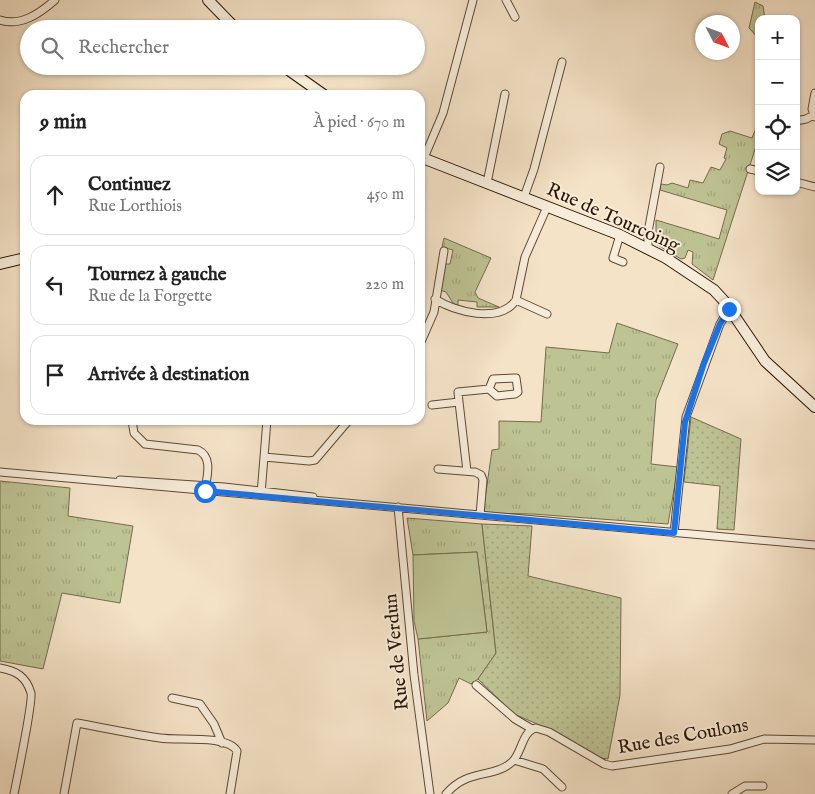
<!DOCTYPE html>
<html lang="fr">
<meta charset="utf-8">
<style>
:root{--surface:#fff;--page:#f6f6f6;--text:#222;--muted:#767676;--line:#e0e0e0}
body{margin:0;font-family:"IM FELL English",serif;background:var(--page);color:var(--text)}
.controls{position:absolute;right:15px;top:15px;display:grid;overflow:hidden;border-radius:10px;box-shadow:0 1px 4px #0004}
.controls button{width:45px;height:45px;display:grid;place-items:center;padding:0;border:0;border-bottom:1px solid var(--line);background:var(--surface);color:var(--text);font:25px sans-serif}
.compass{position:absolute;left:695px;top:15px;width:45px;height:45px;border-radius:50%;background:var(--surface);box-shadow:0 1px 4px #0004;rotate:132deg}
.stop{position:absolute;width:15px;height:15px;margin:-11px;border:4px solid #1a73e8;border-radius:50%;background:#fff}
.stop.end{background:#1a73e8;border-color:#fff;box-shadow:0 1px 5px #0008}
.list{margin:0;padding:0;list-style:none}
h2{display:flex;justify-content:space-between;align-items:center;height:65px;margin:0;padding:0 20px;font-size:21px}
h2 small{font-size:16px;font-weight:400;color:var(--muted)}
.list li{display:grid;grid-template-columns:32px 1fr auto;gap:15px;align-items:center;box-sizing:border-box;height:80px;margin:0 10px 10px;padding:0 10px;border:1px solid var(--line);border-radius:15px}
.list b{display:block;font-size:19px;white-space:nowrap}
.list p{margin:0;font-size:16px;white-space:nowrap;color:var(--muted)}
.list em{font-size:16px;font-style:normal;color:var(--muted)}
.icon{flex:none;width:28px;height:28px;fill:none;stroke:currentColor;stroke-width:2;stroke-linecap:round;stroke-linejoin:round}
.map{position:relative;flex:none;width:815px;height:794px;overflow:hidden}
.search{position:absolute;background:var(--surface);box-shadow:0 1px 4px #0004;left:20px;top:20px;width:405px;height:55px;display:flex;align-items:center;gap:12px;box-sizing:border-box;padding:0 18px;border-radius:28px;color:var(--muted);font-size:19px}
.panel{position:absolute;background:var(--surface);box-shadow:0 1px 4px #0004;left:20px;top:90px;width:405px;height:335px;border-radius:15px}
.map>svg:first-child{display:block}
</style>
<div class="map">
<svg width="815" height="794" viewBox="0 0 815 794">
<defs>
<pattern id="grass-tufts" width="24" height="20" patternUnits="userSpaceOnUse" patternTransform="scale(1.25)"><rect width="24" height="20" fill="#bec394"/><path d="M3 7l-1-3M5 7V3M7 7l1-3M15 17l-1-3M17 17v-4M19 17l1-3" fill="none" stroke="#a3a77e"/></pattern>
<pattern id="garden-dots" width="8" height="8" patternUnits="userSpaceOnUse" patternTransform="scale(1.25)"><rect width="8" height="8" fill="#bec394"/><path d="M2 2h.1M6 6h.1" fill="none" stroke="#a3a77e" stroke-width="1.8" stroke-linecap="round"/></pattern>
</defs>
<rect width="100%" height="100%" fill="#f5e3c8"/>
<filter id="stains"><feTurbulence type="fractalNoise" baseFrequency=".004" numOctaves="4"/><feColorMatrix values="0 0 0 0 .2 0 0 0 0 .09 0 0 0 0 .02 0 0 0 .5 -.17"/></filter>
<radialGradient id="worn" r=".72"><stop offset=".6" stop-color="#630" stop-opacity="0"/><stop offset="1" stop-color="#630" stop-opacity=".3"/></radialGradient>
<path fill="url(#grass-tufts)" stroke="#746c4b" d="M755,2L763,6L765,19H759V39L749,28Z
M759,121V137L713,280L692,264L693,252L688,250L685,258L681,259L656,244V220L719,239L727,210L660,190L661,184L667,185L672,183L688,188L690,180L703,183L711,167L720,170L726,159L724,158L727,148L719,144L722,134L730,131L752,138Z
M444,238L491,258L475,292L478,298L499,307H477V302L458,300V306L453,303L446,292L440,290L444,264H450L453,250L442,247Z
M617,323L678,344L656,400L651,464L678,467L668,524L533,514L483,513L492,450L499,449V421L541,422L546,347L609,353Z
M0,481L70,488L68,516L133,526L120,603L62,593L43,669L0,661Z
M407,518L482,524L496,653L478,679L471,684L459,678L448,703L427,721L418,639L487,632L477,552L413,555Z"/>
<path fill="#bec394" stroke="#746c4b" d="M477,552L487,632L418,639L414,621L413,555Z"/>
<path fill="url(#garden-dots)" stroke="#746c4b" d="M691,417L741,439L734,530L717,529L720,486L684,482Z
M482,524L532,526L528,576L621,598L620,695L608,759L601,758L535,723L514,714L478,679L496,653Z"/>
<g fill="none" stroke-linecap="round" stroke-linejoin="round">
<g stroke="#5c4934" stroke-width="9">
<path id="street" d="M506,0L515,17
M0,20C21,27 40,13 55,0
M815,93L812,109L815,117
M796,121L806,119L814,115
M424,158L443,113L473,0
M750,169L759,171
M796,182L815,187
M487,183L505,94
M524,197L534,169L562,62
M620,235L613,258L623,262
M648,248V232L660,167
M435,299C455,312 500,324 516,300L547,314
M516,300L525,257L547,207
M420,344L434,312L444,251
M459,402L458,392L489,389L497,396L515,394L518,392L516,378L493,379L489,389
M432,405L459,402L467,471
M132,420L134,433L145,444L198,450C213,457 207,476 205,490
M264,457L309,461L315,460L349,420
M438,469L475,472L481,475L483,480L480,515
M0,472L815,545
M120,480L224,487L313,497
M261,494L267,420
M398,507L414,675L430,794
M674,533L686,417L720,324L729,309
M0,668C16,671 26,676 31,693C33,701 17,779 14,794
M476,685L515,719L532,729
M172,698L200,704L214,724L222,743
M514,760L543,769L562,787
M64,794L77,723C104,728 132,734 160,738C177,741 227,734 237,751L230,794
M446,794C468,768 493,779 512,762C522,753 522,731 536,728L549,732L604,764L612,766L730,749L764,739L815,740
M732,794L745,786H763"/>
</g>
<g stroke="#291602" stroke-width="12">
<path id="secondary" d="M208,0L236,29
M283,66L324,95
M420,157L620,235L666,258L714,290L725,302L765,361L815,407
M0,264L25,258"/>
</g>
<use href="#street" stroke="#f8eddb" stroke-width="7"/>
<use href="#secondary" stroke="#f8eddb" stroke-width="10"/>
</g>
<g fill="none" stroke-linecap="round" stroke-linejoin="round">
<path stroke="#1a73e8" stroke-width="6" d="M205,491L674,533L685,422L704,363L720,324L729,309"/>
</g>
<g text-anchor="middle" dominant-baseline="central" stroke-width="4" stroke-linejoin="round" paint-order="stroke">
<g font-size="19" fill="#291602" stroke="#f8eddb">
<text transform="translate(613 218) rotate(24)">Rue de Tourcoing</text>
<text transform="translate(397 652) rotate(-96)">Rue de Verdun</text>
<text transform="translate(683 737) rotate(-10)">Rue des Coulons</text>
</g>
</g>
<rect width="100%" height="100%" filter="url(#stains)"/>
<rect width="100%" height="100%" fill="url(#worn)"/>
</svg>
<div class="controls">
<button>+</button>
<button>−</button>
<button><svg class="icon" aria-label="locate" viewBox="0 0 24 24"><circle cx="12" cy="12" r="6"/><path d="M12 2v4M12 18v4M2 12h4M18 12h4"/></svg></button>
<button><svg class="icon" aria-label="layers" viewBox="0 0 24 24"><path d="M12 4l9 5-9 5-9-5zM3 14l9 5 9-5"/></svg></button>
</div>
<svg class="compass" viewBox="-18 -18 36 36"><path d="M0-13l5 13h-10z" fill="#e53935"/><path d="M0 13l5-13h-10z" fill="#767676"/></svg>
<div class="stop" style="left:205px;top:491px"></div>
<div class="stop end" style="left:729px;top:309px"></div>
<div class="search"><svg class="icon" aria-label="search" viewBox="0 0 24 24"><circle cx="10" cy="10" r="6"/><path d="M15 15l6 6"/></svg>Rechercher</div>
<section class="panel">
<h2>9 min<small>À pied · 670 m</small></h2>
<ul class="list">
<li><svg class="icon" aria-label="ahead" viewBox="0 0 24 24"><path d="M12 20V5M6 11l6-6 6 6"/></svg><div><b>Continuez</b><p>Rue Lorthiois</p></div><em>450 m</em></li>
<li><svg class="icon" aria-label="left" viewBox="0 0 24 24"><path d="M17 20v-9H6M10 6l-5 5 5 5"/></svg><div><b>Tournez à gauche</b><p>Rue de la Forgette</p></div><em>220 m</em></li>
<li><svg class="icon" aria-label="arrive" viewBox="0 0 24 24"><path d="M6 21V4h12l-3 4 3 4H6"/></svg><div><b>Arrivée à destination</b></div></li>
</ul>
</section>
</div>
